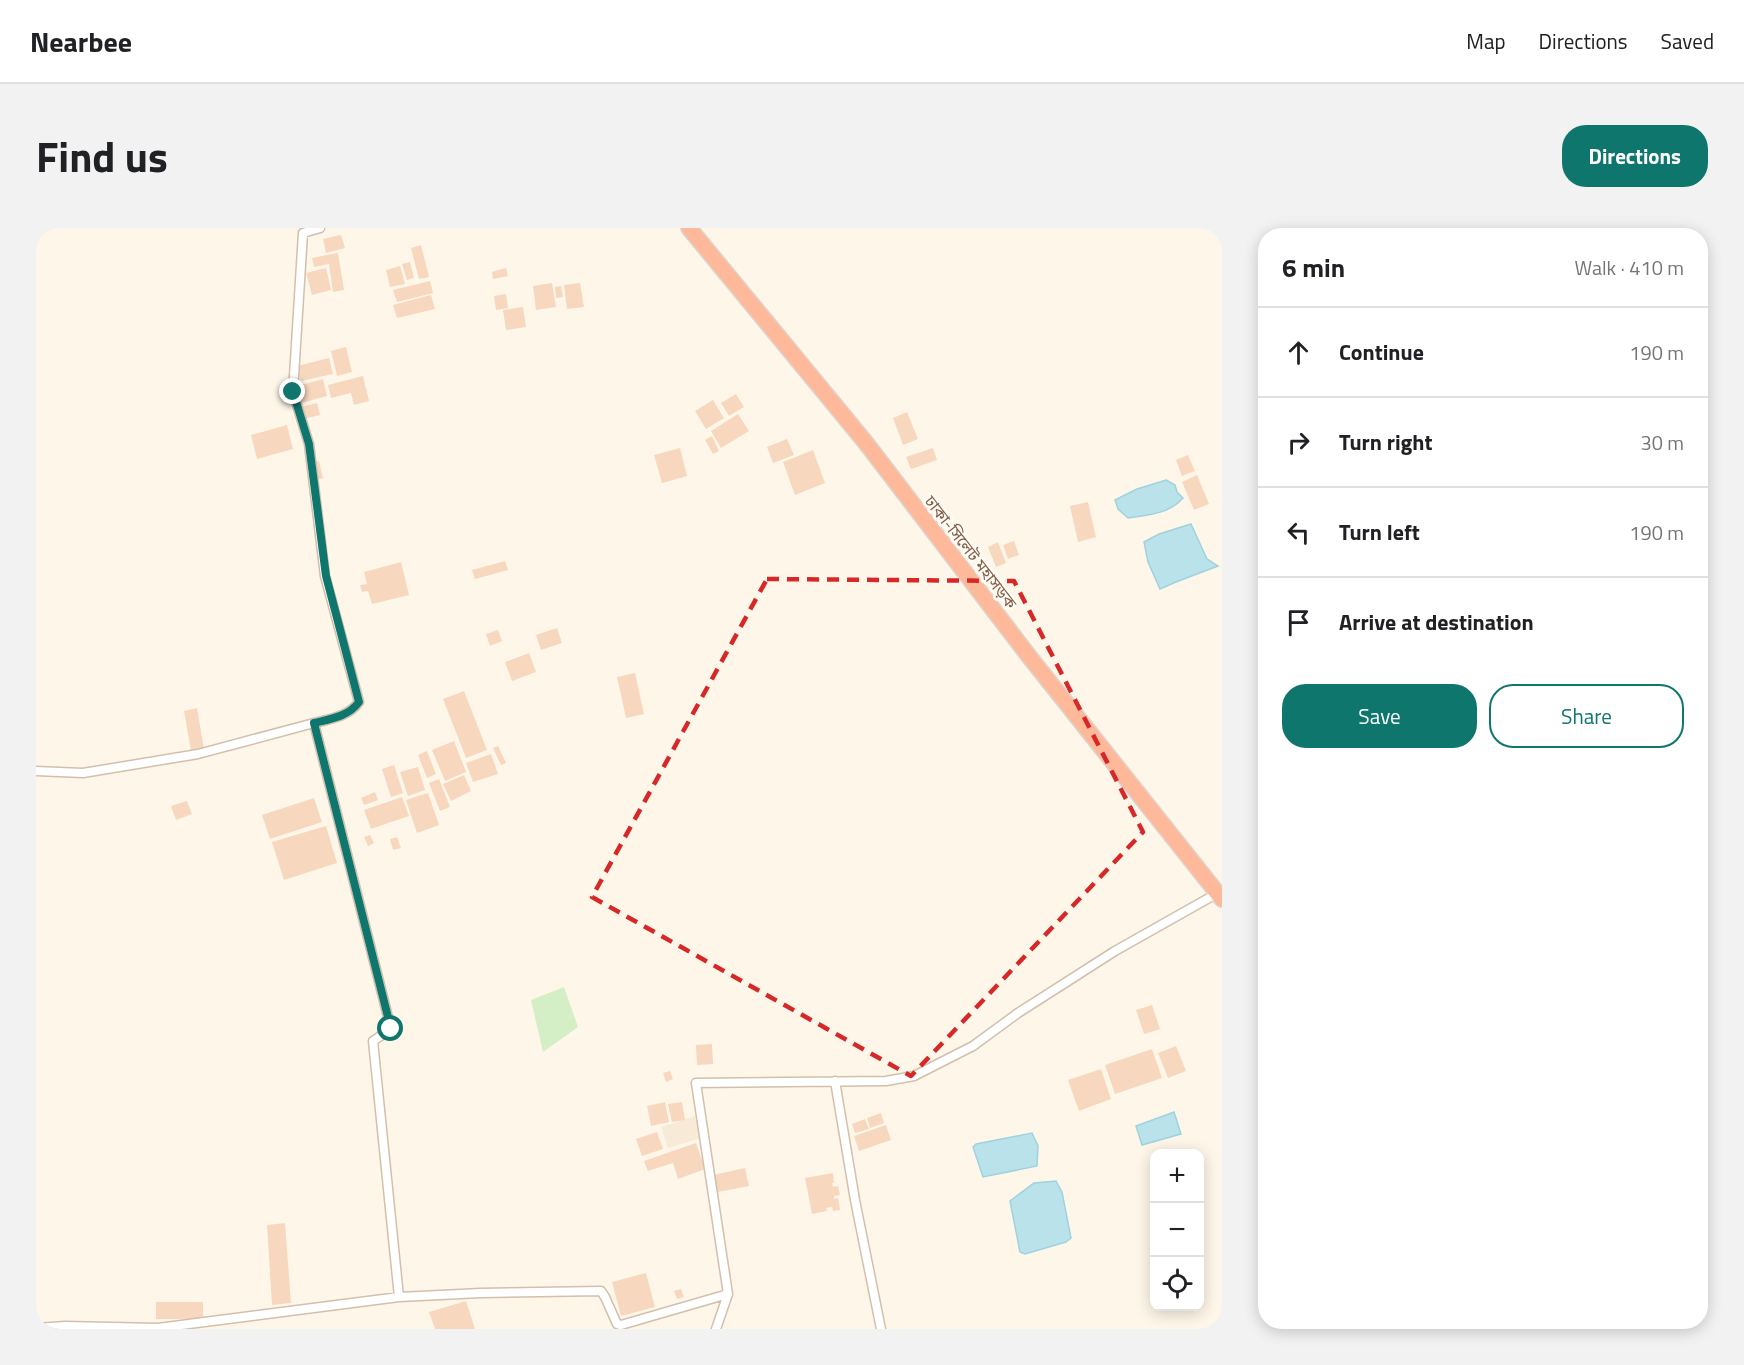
<!DOCTYPE html>
<meta charset="utf-8">
<style>
:root{--surface:#fff;--page:#f2f2f2;--text:#202124;--muted:#757577;--line:#e0e0e0;--accent:#0f766e}
body{margin:0;font-family:"Titillium Web","Noto Sans Bengali",sans-serif;background:var(--page);color:var(--text)}
.controls{position:absolute;right:18px;bottom:18px;display:grid;overflow:hidden;border-radius:12px;box-shadow:0 3px 15px #0003}
.controls button{width:54px;height:54px;display:grid;place-items:center;padding:0;border:0;border-bottom:2px solid var(--line);background:var(--surface);color:var(--text);font:30px sans-serif}
.stop{position:absolute;width:18px;height:18px;margin:-14px;border:4px solid #0f766e;border-radius:50%;background:#fff}
.stop.end{background:#0f766e;border-color:#fff;box-shadow:0 2px 6px #0008}
.list{margin:0;padding:0;list-style:none}
h2{display:flex;justify-content:space-between;align-items:center;height:78px;margin:0;padding:0 24px;font-size:26px}
h2 small{font-size:20px;font-weight:400;color:var(--muted)}
.list li{display:grid;grid-template-columns:39px 1fr auto;gap:18px;align-items:center;box-sizing:border-box;height:90px;padding:0 24px;border-top:2px solid var(--line)}
.list b{display:block;font-size:22px;white-space:nowrap}
.list em{font-size:20px;font-style:normal;color:var(--muted)}
.actions{display:flex;gap:12px;padding:18px 24px}
.actions a{flex:1;padding:14px 0;border:2px solid var(--accent);border-radius:24px;text-align:center;font-size:21px;color:var(--accent)}
.actions .main{background:var(--accent);color:#fff}
.icon{flex:none;width:33px;height:33px;fill:none;stroke:currentColor;stroke-width:2;stroke-linecap:round;stroke-linejoin:round}
.map{position:relative;flex:none;width:1186px;height:1101px;overflow:hidden;border-radius:24px}
header{display:flex;align-items:center;gap:36px;box-sizing:border-box;height:84px;padding:0 30px;background:var(--surface);border-bottom:2px solid var(--line)}
header strong{font-size:28px}
nav{display:flex;gap:33px;margin-inline-start:auto;font-size:21px}
.intro{display:flex;align-items:center;justify-content:space-between;box-sizing:border-box;height:144px;padding:0 36px}
h1{margin:0;font-size:42px}
.button{padding:15px 27px;border-radius:24px;background:var(--accent);color:#fff;font-size:21px;font-weight:700}
main{display:flex;gap:36px;padding:0 36px}
aside{flex:1;background:var(--surface);border-radius:24px;box-shadow:0 3px 15px #0003}
.map>svg:first-child{display:block}
</style>
<header>
<strong>Nearbee</strong>
<nav><a>Map</a><a>Directions</a><a>Saved</a></nav>
</header>
<div class="intro"><h1>Find us</h1><a class="button">Directions</a></div>
<main>
<div class="map">
<svg width="1186" height="1101" viewBox="0 0 1186 1101">
<rect width="100%" height="100%" fill="#fef7e9"/>
<path fill="#f7ead6" d="M659,888L665,910L632,920L625,899Z"/>
<path fill="#d4efc5" d="M528,759L542,799L507,824L495,772Z"/>
<path fill="#bae2eb" stroke="#9fd2de" stroke-width="1.5" d="M1130,252L1139,257L1141,264L1147,270C1133,286 1112,287 1092,290L1082,281L1079,272L1101,261Z
M1155,296L1171,331L1182,338L1140,354L1124,361L1112,334L1108,314L1123,306Z
M1138,884L1145,906L1106,917L1100,898Z
M996,905L1002,918L1001,938L947,949L937,919L940,916Z
M1020,953L1026,964L1035,1010L1030,1014L989,1026L984,1024L974,973L998,955Z"/>
<path fill="#f7d7be" d="M305,7L309,20L290,25L287,11Z
M385,17L393,49L383,51L375,20Z
M302,25L308,62L297,64L293,36L278,39L276,30Z
M374,34L378,50L371,52L366,36Z
M364,38L369,56L354,59L350,42Z
M290,40L295,62L276,67L270,45Z
M470,40L472,48L457,51L456,44Z
M394,53L397,65L361,74L357,62Z
M516,55L520,79L500,82L497,58Z
M544,55L548,79L531,81L528,57Z
M525,58L527,69L520,70L519,59Z
M470,66L472,80L460,82L458,68Z
M395,67L399,81L361,90L357,77Z
M487,79L490,99L470,102L467,82Z
M310,119L316,144L301,148L295,123Z
M293,130L297,146L265,153L261,138Z
M327,148L333,173L318,177L315,165L295,170L292,157Z
M287,151L291,168L262,176L258,159Z
M700,166L708,179L693,188L685,175Z
M677,172L688,190L670,201L659,183Z
M281,175L284,187L267,191L264,179Z
M871,184L882,211L867,217L857,190Z
M702,186L713,203L685,220L675,203Z
M251,197L257,221L221,231L215,207Z
M676,208L683,223L677,226L669,212Z
M751,211L758,227L737,235L731,219Z
M644,220L651,248L626,255L618,227Z
M897,220L901,232L875,241L870,229Z
M777,222L789,255L759,267L747,234Z
M1152,227L1159,243L1146,248L1140,232Z
M283,233L287,250L280,252L276,235Z
M1161,247L1173,276L1158,282L1146,254Z
M1052,274L1060,309L1042,314L1034,278Z
M978,313L983,327L972,331L967,317Z
M962,314L970,335L960,339L952,319Z
M469,333L472,342L439,351L436,342Z
M365,334L373,367L336,376L332,363L326,364L324,357L331,356L328,344Z
M521,400L526,415L505,422L500,407Z
M462,402L466,413L454,418L450,406Z
M493,425L500,444L476,453L469,434Z
M599,445L608,486L590,490L581,449Z
M428,463L451,522L430,530L407,471Z
M161,480L168,521L155,523L148,483Z
M418,513L430,544L409,553L396,522Z
M462,518L470,535L465,537L457,520Z
M391,523L400,546L391,550L382,527Z
M455,526L462,546L437,554L430,535Z
M358,537L367,565L355,569L346,541Z
M382,539L389,562L372,568L364,544Z
M428,547L435,563L415,573L407,556Z
M403,551L414,579L404,583L393,555Z
M339,564L342,572L328,577L325,570Z
M392,565L403,597L381,605L370,572Z
M366,569L373,588L335,601L328,582Z
M278,570L286,594L234,611L226,587Z
M151,573L156,586L140,592L135,578Z
M290,598L301,635L248,652L236,614Z
M334,607L338,615L332,618L328,609Z
M361,609L365,620L357,622L354,611Z
M1116,777L1124,801L1108,806L1100,782Z
M676,816L677,836L661,837L660,817Z
M1140,818L1150,843L1132,850L1122,825Z
M1116,821L1126,850L1079,866L1069,837Z
M1065,841L1075,871L1043,883L1032,852Z
M634,843L637,851L630,854L627,845Z
M629,874L633,894L615,898L611,878Z
M646,874L649,892L636,894L632,876Z
M845,885L848,895L834,900L831,890Z
M829,891L833,901L819,905L816,896Z
M850,897L855,912L823,923L818,908Z
M621,904L627,921L606,928L600,911Z
M660,915L669,941L642,951L637,935L612,943L608,933Z
M709,940L713,958L682,964L678,947Z
M797,945L798,955H796L797,959L802,958L804,967L798,968V971L802,970L804,982L797,983L796,979L790,980L791,983L776,986L769,950Z
M249,995L255,1075L236,1077L231,997Z
M610,1045L619,1079L585,1088L576,1054Z
M645,1061L648,1069L641,1071L638,1063Z
M430,1073L439,1101H399L393,1084Z
M120,1074H167V1091H120Z"/>
<g fill="none" stroke-linecap="round" stroke-linejoin="round">
<g stroke="#d3bfac" stroke-width="11">
<path id="street" d="M284,0L267,5L257,164L273,216L289,348L323,474C312,489 294,491 278,495L355,801L337,813L363,1069
M0,543L47,545L162,526L278,495
M799,853L819,972L845,1101
M0,1100L29,1098L122,1100L363,1069L445,1065L565,1063L569,1069L581,1096L585,1097L692,1066
M680,1101L692,1066L660,855L850,853L878,848L937,818L982,785L1079,723L1180,666"/>
</g>
<g stroke="#ddd5cf" stroke-width="18">
<path id="highway" d="M653,0L830,215L992,427L1186,671"/>
</g>
<use href="#street" stroke="#fff" stroke-width="8"/>
<use href="#highway" stroke="#feb99a" stroke-width="15"/>
</g>
<g fill="none" stroke-linecap="round" stroke-linejoin="round">
<path stroke="#0f766e" stroke-width="8" d="M257,164L273,216L290,348L323,474C312,489 294,491 278,495L355,801"/>
</g>
<path fill="none" stroke="#d62828" stroke-width="4.5" stroke-dasharray="12 8" stroke-linejoin="round" d="M731,351L978,353L1107,604L875,848L556,669Z"/>
<g text-anchor="middle" dominant-baseline="central" stroke-width="6" stroke-linejoin="round" paint-order="stroke">
<g font-size="16" fill="#7d5e48" stroke="#fffaf2">
<text transform="translate(935 324) rotate(52)">ঢাকা-সিলেট মহাসড়ক</text>
</g>
</g>
</svg>
<div class="controls">
<button>+</button>
<button>−</button>
<button><svg class="icon" aria-label="locate" viewBox="0 0 24 24"><circle cx="12" cy="12" r="6"/><path d="M12 2v4M12 18v4M2 12h4M18 12h4"/></svg></button>
</div>
<div class="stop" style="left:355px;top:801px"></div>
<div class="stop end" style="left:257px;top:164px"></div>
</div>
<aside>
<h2>6 min<small>Walk · 410 m</small></h2>
<ul class="list">
<li><svg class="icon" aria-label="ahead" viewBox="0 0 24 24"><path d="M12 20V5M6 11l6-6 6 6"/></svg><div><b>Continue</b></div><em>190 m</em></li>
<li><svg class="icon" aria-label="right" viewBox="0 0 24 24"><path d="M7 20v-9h11M14 6l5 5-5 5"/></svg><div><b>Turn right</b></div><em>30 m</em></li>
<li><svg class="icon" aria-label="left" viewBox="0 0 24 24"><path d="M17 20v-9H6M10 6l-5 5 5 5"/></svg><div><b>Turn left</b></div><em>190 m</em></li>
<li><svg class="icon" aria-label="arrive" viewBox="0 0 24 24"><path d="M6 21V4h12l-3 4 3 4H6"/></svg><div><b>Arrive at destination</b></div></li>
</ul>
<div class="actions"><a class="main">Save</a><a>Share</a></div>
</aside>
</main>
